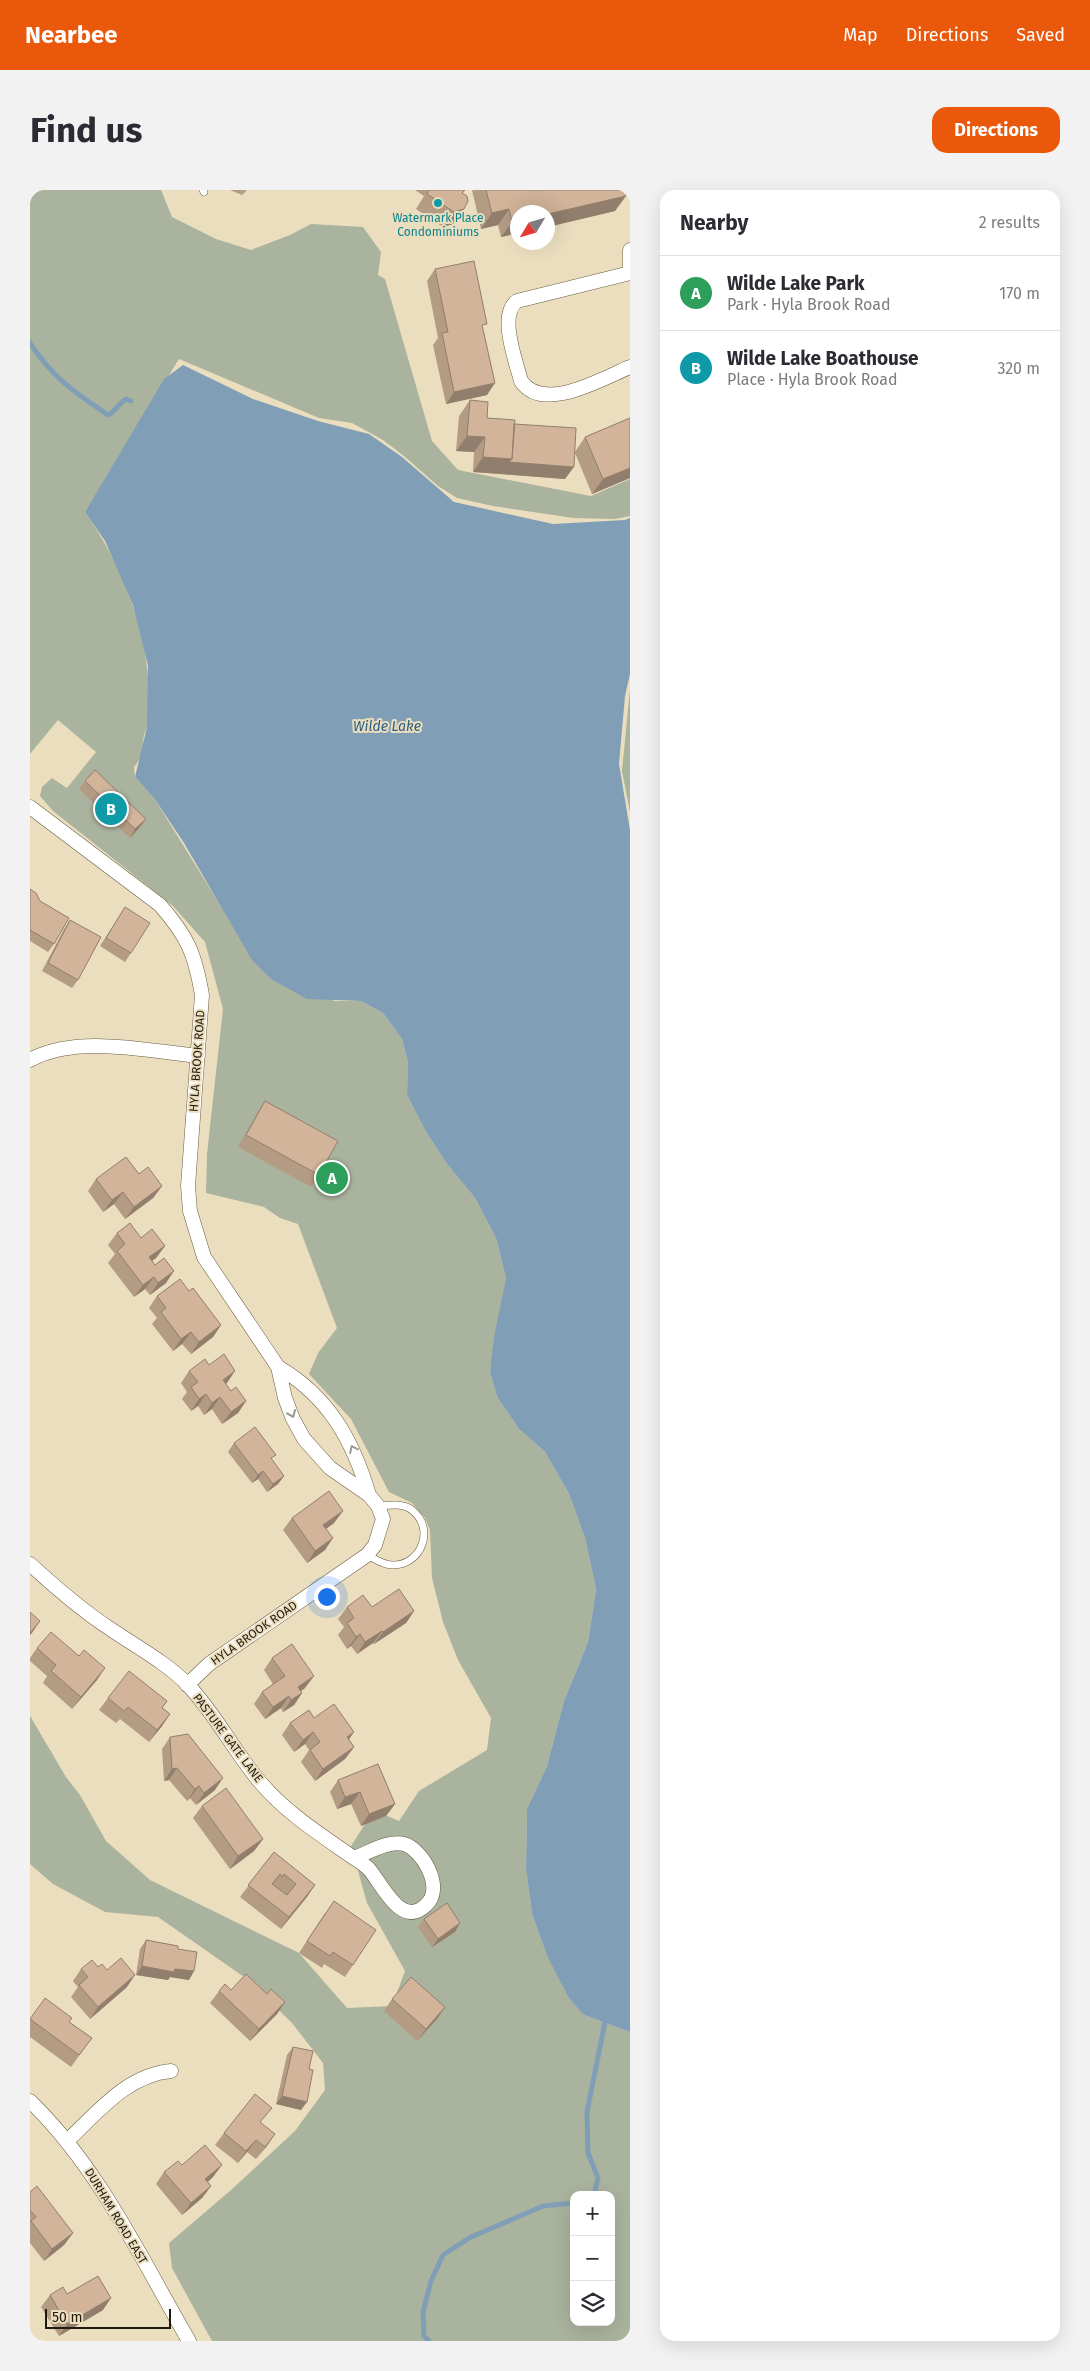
<!DOCTYPE html>
<meta charset="utf-8">
<style>
:root{--surface:#fff;--page:#f2f2f3;--text:#2b2b33;--muted:#7c7c81;--line:#e1e1e2;--accent:#ea580c}
body{margin:0;font-family:"Fira Sans",sans-serif;background:var(--page);color:var(--text)}
.controls{position:absolute;right:15px;bottom:15px;display:grid;overflow:hidden;border-radius:10px;box-shadow:0 5px 20px #0002}
.controls button{width:45px;height:45px;display:grid;place-items:center;padding:0;border:0;border-bottom:1px solid var(--line);background:var(--surface);color:var(--text);font:25px sans-serif}
.compass{position:absolute;left:480px;top:15px;width:45px;height:45px;border-radius:50%;background:var(--surface);box-shadow:0 5px 20px #0002;rotate:232deg}
.scale{position:absolute;left:15px;bottom:12px;width:126px;box-sizing:border-box;padding-left:5px;border:2px solid #201b10;border-top:0;font-size:14px;line-height:18px;white-space:nowrap;color:#201b10;-webkit-text-stroke:4px #ebdebf;paint-order:stroke}
.you{position:absolute;left:296px;top:1406px;width:18px;height:18px;margin:-12px;border:4px solid #fff;border-radius:50%;background:#1a73e8;box-shadow:0 0 0 8px #1a73e833}
.badge{display:grid;place-items:center;width:32px;height:32px;border-radius:50%;background:var(--accent);color:#fff;font-size:16px;font-weight:700}
.pin{position:absolute;translate:-50% -50%;border:2px solid #fff;box-shadow:0 1px 5px #0006}
.list{margin:0;padding:0;list-style:none}
h2{display:flex;justify-content:space-between;align-items:center;height:65px;margin:0;padding:0 20px;font-size:21px}
h2 small{font-size:16px;font-weight:400;color:var(--muted)}
.list li{display:grid;grid-template-columns:32px 1fr auto;gap:15px;align-items:center;box-sizing:border-box;height:75px;padding:0 20px;border-top:1px solid var(--line)}
.list b{display:block;font-size:19px;white-space:nowrap}
.list p{margin:0;font-size:16px;white-space:nowrap;color:var(--muted)}
.list em{font-size:16px;font-style:normal;color:var(--muted)}
.icon{flex:none;width:28px;height:28px;fill:none;stroke:currentColor;stroke-width:2;stroke-linecap:round;stroke-linejoin:round}
.map{position:relative;flex:none;width:600px;height:2151px;overflow:hidden;border-radius:15px}
header{display:flex;align-items:center;gap:30px;box-sizing:border-box;height:70px;padding:0 25px;background:var(--accent);color:#fff}
header strong{font-size:24px}
nav{display:flex;gap:28px;margin-inline-start:auto;font-size:18px}
.intro{display:flex;align-items:center;justify-content:space-between;box-sizing:border-box;height:120px;padding:0 30px}
h1{margin:0;font-size:35px}
.button{padding:12px 22px;border-radius:15px;background:var(--accent);color:#fff;font-size:18px;font-weight:700}
main{display:flex;gap:30px;padding:0 30px}
aside{flex:1;background:var(--surface);border-radius:15px;box-shadow:0 5px 20px #0002}
.map>svg:first-child{display:block}
</style>
<header>
<strong>Nearbee</strong>
<nav><a>Map</a><a>Directions</a><a>Saved</a></nav>
</header>
<div class="intro"><h1>Find us</h1><a class="button">Directions</a></div>
<main>
<div class="map">
<svg width="600" height="2151" viewBox="0 0 600 2151">
<rect width="100%" height="100%" fill="#ebdebf"/>
<path fill="#aab39e" fill-rule="evenodd" d="M0,0H131L142,27L186,49L221,60L260,45L281,34L333,37L351,62L348,85L355,89L402,251L428,280L561,306L600,289V326L585,329L543,328L463,316L427,308L408,296L374,266L353,250L322,233L289,228L149,169L55,322C91,374 115,433 119,497C119,506 122,518 121,527C120,532 117,537 115,542C111,555 115,565 104,577L105,587L124,608L192,718L304,811H331L353,823L372,849L378,873L377,905L395,940L417,974L445,1008L466,1048L476,1088L460,1182L467,1207L489,1239L515,1262L539,1304L555,1348L566,1399L558,1452L534,1511L517,1576L497,1619L496,1679L502,1724L517,1766L554,1825L600,1842V2151H182L142,2078L139,2053L201,2000L265,1941L295,1900L293,1873L262,1833L217,1789L128,1727L75,1722L23,1694L0,1674V1526L36,1587L50,1605L76,1651L120,1690L269,1763L317,1818L362,1816L375,1781L337,1713L321,1656L337,1631L355,1625L369,1631L389,1601L457,1560L461,1528L428,1470L413,1432L402,1388L400,1340L395,1328L382,1313L359,1302L321,1229L279,1184L288,1163L307,1138L268,1034L250,1028L234,1017L176,1003L177,964L193,819L175,752L143,716L23,621L10,606L12,597L22,588L37,598L66,562L28,530L0,564ZM544,2005H581V2132H544Z
M600,499V622L592,581Z"/>
<path fill="#809fb7" d="M153,175L223,209L288,231L339,244L372,267L424,312L523,334L595,330L600,328V484L595,506L589,574L600,640V1842L554,1825L539,1808L517,1766L502,1724L496,1679L497,1619L517,1576L534,1511L558,1452L566,1399L555,1348L539,1304L515,1262L489,1239L467,1207L460,1182L464,1147L476,1088L466,1048L445,1008L417,974L395,940L377,905L378,873L372,849L353,823L331,811L277,809L241,789L222,770L154,653L124,608L105,587L117,537L118,476L103,415L75,351L55,322L134,189Z"/>
<g fill="none" stroke-linecap="round" stroke-linejoin="round">
<path stroke="#809fb7" stroke-width="5" d="M0,153C23,188 44,202 78,225C86,221 88,214 96,209L101,211
M564,2005L568,1988L558,1963L557,1922L576,1827
M399,2151L394,2146L393,2122L401,2091L413,2065L439,2048L513,2016L544,2013"/>
<g stroke="#685d42" stroke-width="8">
<path id="service" d="M173,0L174,2
M337,1365C345,1369 353,1375 362,1375C391,1376 406,1339 382,1320C373,1313 359,1315 348,1316"/>
</g>
<g stroke="#685d42" stroke-width="15">
<path id="minor" d="M600,60V77
M600,83L487,111C468,125 486,171 491,191C513,224 573,188 600,177
M0,617L130,715C158,747 165,764 172,805L158,996L160,1021L174,1067L248,1177L255,1208L263,1229L274,1249L300,1278L339,1305L348,1316L353,1329L345,1355L337,1365L179,1474L157,1495
M0,870C46,844 118,861 168,866
M248,1177C298,1206 323,1250 339,1305
M0,1374C25,1397 50,1419 79,1438C105,1456 136,1472 158,1495C186,1525 204,1561 230,1592C256,1623 291,1645 324,1668C329,1671 335,1675 339,1679C352,1694 371,1739 396,1715C415,1698 392,1659 374,1654C358,1650 338,1663 324,1668
M0,1911C69,1978 111,2068 159,2151
M38,1950C68,1922 97,1885 141,1881"/>
</g>
<use href="#service" stroke="#fff" stroke-width="7"/>
<use href="#minor" stroke="#fff" stroke-width="14"/>
</g>
<path fill="#b49b84" d="M200,0H217L212,5Z
M385,0H435L432,3L423,34L413,37L386,19L394,6Z
M442,0H595L585,21L471,47L468,35L451,39Z
M405,79L453,139L457,205L416,214L403,155L408,148L397,91Z
M440,210L457,228L484,234L545,262L555,247L600,228V288L562,304L545,263L535,289L443,282L444,262L426,261L429,226Z
M55,591L116,629L110,637L100,648L49,599Z
M0,699L24,754L18,762L0,751Z
M95,717L101,763L95,772L70,756Z
M40,730L48,790L42,798L12,781L34,739Z
M235,911L289,985L281,997L208,957L227,923Z
M109,984L132,996L123,1008L95,1029L84,1014L73,1022L58,1001L66,989Z
M87,1043L135,1056L126,1068L122,1071L136,1093L120,1105L115,1099L104,1107L78,1073L85,1064L78,1055Z
M159,1101L191,1135L183,1147L161,1164L152,1154L143,1161L122,1134L127,1128L119,1118L127,1106Z
M179,1175L197,1193L196,1194L201,1201L216,1211L208,1223L192,1234L182,1219L174,1225L168,1216L161,1221L152,1209L157,1202L151,1193L159,1181Z
M204,1253L242,1270L254,1286L248,1294L237,1302L228,1289L222,1293L198,1262Z
M262,1328L304,1333L296,1339L295,1360L277,1373L253,1340Z
M317,1417H342L384,1421L376,1433L344,1454L343,1453L327,1464L321,1456L317,1459L308,1445L314,1437L308,1429Z
M7,1458L49,1466L67,1490L42,1519L13,1493L17,1486L0,1471V1468Z
M242,1468L275,1498L271,1501L272,1503L264,1515L253,1522L251,1518L235,1529L224,1514L232,1502L243,1494L234,1480Z
M78,1508L133,1518L140,1524L132,1536L119,1552L90,1529L86,1533L69,1520Z
M284,1528L319,1550L324,1557L315,1569L285,1591L271,1572L279,1560L275,1554L264,1562L252,1545L260,1533Z
M140,1547L185,1600L166,1615L160,1608L157,1611L139,1590L134,1591L132,1559Z
M308,1590L365,1614L356,1626L331,1636L321,1614L307,1619L300,1602Z
M172,1616L233,1649L224,1661L200,1679L163,1628Z
M244,1662L285,1695L251,1739L210,1707Z
M295,1723L323,1775L315,1787L294,1774L292,1778L269,1763Z
M394,1729L425,1742L402,1757L388,1737Z
M116,1750L148,1759L164,1781L159,1790L140,1787L138,1790L106,1785L110,1759Z
M68,1777L77,1780L97,1797L60,1829L41,1807L48,1797L43,1791L51,1779Z
M201,1800L237,1804L255,1812L247,1824L220,1851L180,1813L189,1801Z
M362,1809L415,1817L407,1829L387,1851L354,1821Z
M0,1829L39,1832L62,1848L41,1877L0,1847Z
M263,1857L271,1920L246,1914L257,1865Z
M231,1933L245,1944L226,1969L217,1962L208,1973L185,1955L194,1943Z
M152,1975L183,1987L178,1992L181,1996L172,2008L152,2025L126,1994L134,1982Z
M0,2002L43,2043L34,2055L14,2071L0,2053Z
M37,2104L73,2120L29,2146L11,2117L20,2105Z"/>
<path fill="#927e6c" d="M596,6L585,21L518,37V24Z
M434,19L423,34L413,37L424,22Z
M479,19L468,35L451,39L462,23Z
M488,31V43L471,47L482,32Z
M465,193L457,205L416,214L424,202Z
M437,246L455,247L444,262L426,261Z
M453,267L482,269L471,284L443,282Z
M479,272L544,277L535,289L471,284Z
M600,278V288L562,304L573,289Z
M116,629L110,637L100,648L105,639Z
M132,996L123,1008L95,1029L104,1017Z
M93,1002L84,1014L73,1022L82,1010Z
M135,1056L126,1068L111,1079L119,1067Z
M144,1081L136,1093L120,1105L128,1093Z
M124,1087L115,1099L104,1107L113,1095Z
M191,1135L183,1147L161,1164L169,1152Z
M161,1142L152,1154L143,1161L151,1149Z
M205,1181L197,1193L185,1202L193,1190Z
M176,1204L168,1216L161,1221L169,1209Z
M190,1207L182,1219L174,1225L182,1213Z
M216,1211L208,1223L192,1234L201,1222Z
M233,1281L228,1289L222,1293L228,1285Z
M254,1286L248,1294L237,1302L243,1294Z
M313,1321L304,1333L285,1347L293,1335Z
M303,1348L295,1360L277,1373L285,1361Z
M384,1421L376,1433L344,1454L353,1442Z
M10,1431L2,1443L0,1445V1443Z
M352,1441L343,1453L327,1464L335,1452Z
M330,1444L321,1456L317,1459L326,1447Z
M75,1478L67,1490L42,1519L51,1507Z
M284,1486L275,1498L260,1509L268,1497Z
M272,1503L264,1515L253,1522L261,1510Z
M259,1506L251,1518L235,1529L243,1517Z
M140,1524L132,1536L119,1552L127,1540Z
M283,1542L275,1554L264,1562L273,1550Z
M324,1542L316,1554L317,1547Z
M324,1557L315,1569L285,1591L293,1579Z
M147,1578L139,1590L134,1591L142,1579Z
M193,1588L185,1600L166,1615L174,1603Z
M169,1596L160,1608L157,1611L165,1599Z
M330,1602L321,1614L307,1619L315,1607Z
M365,1614L356,1626L331,1636L339,1624Z
M233,1649L224,1661L200,1679L208,1666Z
M285,1695L277,1707L251,1739L259,1727Z
M430,1733L425,1742L402,1757L408,1749Z
M112,1776L145,1779L164,1781L159,1790L140,1787L138,1790L106,1785Z
M105,1785L97,1797L60,1829L68,1817Z
M255,1812L247,1824L220,1851L229,1839Z
M415,1817L407,1829L387,1851L396,1839Z
M252,1906L277,1912L271,1920L246,1914Z
M245,1944L237,1956L226,1969L235,1957Z
M226,1950L217,1962L208,1973L216,1961Z
M192,1975L183,1987L167,2001L175,1989Z
M181,1996L172,2008L152,2025L161,2013Z
M43,2043L34,2055L14,2071L22,2059Z
M81,2108L73,2120L29,2146L37,2134Z"/>
<path fill="#d1b49a" stroke="#927e6c" fill-rule="evenodd" d="M399,0H435L432,3L437,6L438,11L434,19L424,22L397,4Z
M456,0H595L596,6L518,24V22H488V31L482,32L479,19L462,23Z
M444,71L457,134L452,135L465,193L424,202L412,143L418,142L405,79Z
M440,210L458,212L457,228L485,230L482,269L453,267L455,247L437,246Z
M600,228V278L573,289L555,247Z
M484,234L546,238L544,277L479,272L482,269Z
M65,580L116,629L105,639L55,591Z
M0,699L6,703L10,711L39,728L24,754L0,740Z
M95,717L120,733L101,763L76,748Z
M40,730L71,747L48,790L18,773Z
M235,911L308,951L289,985L216,945Z
M96,967L109,984L118,977L132,996L104,1017L93,1002L82,1010L66,989Z
M100,1033L111,1048L122,1039L135,1056L119,1067L125,1075L134,1068L144,1081L128,1093L124,1087L113,1095L87,1061L95,1054L87,1043Z
M150,1089L159,1101L163,1098L191,1135L169,1152L161,1142L151,1149L131,1122L136,1118L127,1106Z
M194,1164L205,1181L193,1190L201,1201L206,1197L216,1211L201,1222L190,1207L182,1213L176,1204L169,1209L161,1197L168,1192L159,1181L175,1169L179,1175Z
M225,1237L246,1265L241,1268L254,1286L243,1294L233,1281L228,1285L204,1253Z
M299,1301L313,1321L293,1335L303,1348L285,1361L262,1328Z
M369,1399L384,1421L353,1442L352,1441L335,1452L330,1444L326,1447L317,1433L324,1428L317,1417L333,1405L342,1417Z
M0,1422L10,1431L0,1443Z
M21,1442L49,1466L54,1460L75,1478L51,1507L21,1481L26,1475L7,1458Z
M262,1454L284,1486L268,1497L272,1503L261,1510L259,1506L243,1517L232,1502L255,1486L242,1468Z
M99,1481L137,1511L132,1518L140,1524L127,1540L98,1517L94,1521L78,1508Z
M304,1514L324,1542L317,1547L324,1557L293,1579L280,1560L290,1552L283,1542L273,1550L260,1533L279,1520L284,1528Z
M158,1544L193,1588L174,1603L169,1596L165,1599L147,1578L142,1579L140,1547Z
M348,1574L365,1614L339,1624L330,1602L315,1607L308,1590Z
M196,1598L233,1649L208,1666L172,1616Z
M244,1662L285,1695L259,1727L218,1695ZM250,1684L252,1687L254,1684L266,1694L257,1705L242,1694Z
M304,1711L346,1740L323,1775L303,1762L300,1766L277,1751Z
M417,1713L430,1733L408,1749L394,1729Z
M116,1750L148,1756V1759L167,1762L164,1781L145,1779L144,1782L112,1776Z
M91,1768L105,1785L68,1817L49,1795L58,1787L51,1779L62,1770L68,1777L72,1774L77,1780Z
M216,1784L237,1804L241,1799L255,1812L229,1839L189,1801L195,1794L201,1800Z
M381,1787L415,1817L396,1839L362,1809Z
M15,1808L42,1828L39,1832L62,1848L49,1865L0,1829Z
M263,1857L283,1861L279,1879L283,1880L277,1912L252,1906Z
M225,1904L242,1918L230,1932L245,1944L235,1957L226,1950L216,1961L194,1943Z
M175,1955L192,1975L175,1989L181,1996L161,2013L134,1982L148,1971L152,1975Z
M7,1996L43,2043L22,2059L1,2031L6,2027L0,2020V2002Z
M68,2086L81,2108L37,2134L20,2105L33,2097L37,2104Z"/>
<defs><path id="oneway-chevron" d="M-2-3.5L2.5 0L-2 3.5" fill="none" stroke-width="1.6" stroke-linecap="round" stroke-linejoin="round" transform="scale(1.25)"/></defs>
<g stroke="#9b9893">
<use href="#oneway-chevron" transform="translate(262 1224) rotate(68)"/>
<use href="#oneway-chevron" transform="translate(323 1259) rotate(-116)"/>
</g>
<circle fill="#0f9aa8" stroke="#ebdebf" stroke-width="2" cx="408" cy="13" r="5"/>
<g text-anchor="middle" dominant-baseline="central" stroke-width="4" stroke-linejoin="round" paint-order="stroke">
<g font-size="12" fill="#0d838f" stroke="#ebdebf">
<text x="408" y="28">Watermark Place<tspan x="408" dy="14">Condominiums</tspan></text>
</g>
<g font-size="12" fill="#201b10" stroke="#ebdebf">
<text transform="translate(167 871) rotate(-86)">HYLA BROOK ROAD</text>
<text transform="translate(224 1443) rotate(-35)">HYLA BROOK ROAD</text>
<text transform="translate(198 1548) rotate(53)">PASTURE GATE LANE</text>
<text transform="translate(86 2026) rotate(59)">DURHAM ROAD EAST</text>
</g>
<g font-size="14" font-style="italic" fill="#2a5d80" stroke="#ebdebf">
<text x="357" y="536">Wilde Lake</text>
</g>
</g>
</svg>
<div class="controls">
<button>+</button>
<button>−</button>
<button><svg class="icon" aria-label="layers" viewBox="0 0 24 24"><path d="M12 4l9 5-9 5-9-5zM3 14l9 5 9-5"/></svg></button>
</div>
<svg class="compass" viewBox="-18 -18 36 36"><path d="M0-13l5 13h-10z" fill="#e53935"/><path d="M0 13l5-13h-10z" fill="#7c7c81"/></svg>
<div class="scale">50 m</div>
<div class="you"></div>
<div class="pin badge" style="left:302px;top:988px;background:#2e9e5b">A</div>
<div class="pin badge" style="left:81px;top:619px;background:#0f9aa8">B</div>
</div>
<aside>
<h2>Nearby<small>2 results</small></h2>
<ul class="list">
<li><span class="badge" style="background:#2e9e5b">A</span><div><b>Wilde Lake Park</b><p>Park · Hyla Brook Road</p></div><em>170 m</em></li>
<li><span class="badge" style="background:#0f9aa8">B</span><div><b>Wilde Lake Boathouse</b><p>Place · Hyla Brook Road</p></div><em>320 m</em></li>
</ul>
</aside>
</main>
